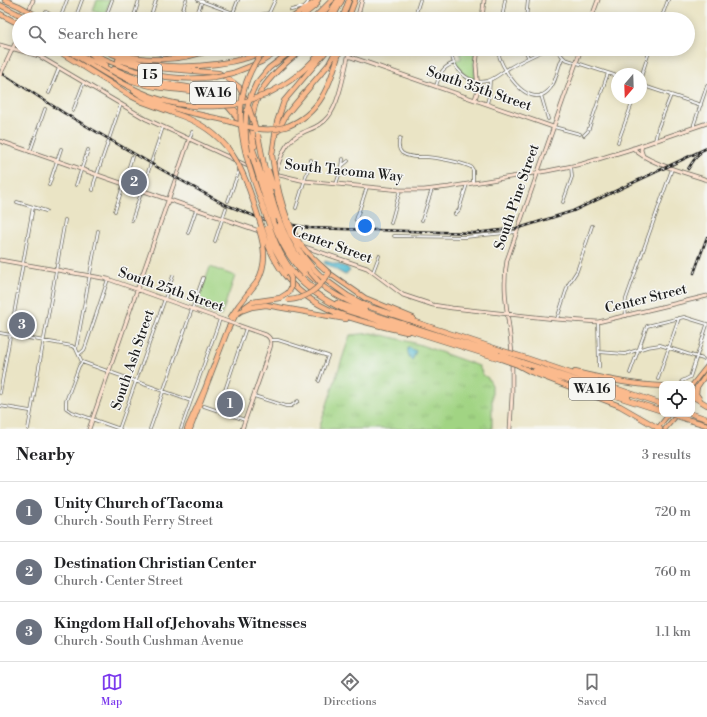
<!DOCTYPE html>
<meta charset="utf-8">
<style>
:root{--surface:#fff;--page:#f6f6f6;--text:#202124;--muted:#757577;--line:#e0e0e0;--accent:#7c3aed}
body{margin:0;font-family:"Libre Bodoni",serif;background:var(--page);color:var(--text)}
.controls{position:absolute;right:12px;bottom:12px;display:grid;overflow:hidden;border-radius:8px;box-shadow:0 2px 10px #0003}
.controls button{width:36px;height:36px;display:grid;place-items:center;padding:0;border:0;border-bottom:1px solid var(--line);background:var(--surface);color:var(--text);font:20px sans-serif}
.compass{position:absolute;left:611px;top:68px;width:36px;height:36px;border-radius:50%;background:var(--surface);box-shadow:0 2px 10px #0003;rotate:199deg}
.you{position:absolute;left:365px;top:226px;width:14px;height:14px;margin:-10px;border:3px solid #fff;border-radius:50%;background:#1a73e8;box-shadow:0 0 0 6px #1a73e833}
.badge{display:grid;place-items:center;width:26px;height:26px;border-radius:50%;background:var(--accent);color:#fff;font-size:13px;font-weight:700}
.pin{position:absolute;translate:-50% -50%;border:2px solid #fff;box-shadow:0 1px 4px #0006}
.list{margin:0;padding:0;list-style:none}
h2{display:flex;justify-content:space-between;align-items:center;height:52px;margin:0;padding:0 16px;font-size:17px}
h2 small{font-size:13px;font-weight:400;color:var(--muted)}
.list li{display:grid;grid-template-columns:26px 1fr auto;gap:12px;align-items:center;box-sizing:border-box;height:60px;padding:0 16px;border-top:1px solid var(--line)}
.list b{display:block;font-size:15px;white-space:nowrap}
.list p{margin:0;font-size:13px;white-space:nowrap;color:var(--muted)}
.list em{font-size:13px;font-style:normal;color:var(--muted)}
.icon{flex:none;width:22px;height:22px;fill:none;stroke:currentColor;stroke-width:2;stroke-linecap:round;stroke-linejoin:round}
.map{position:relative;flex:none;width:707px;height:429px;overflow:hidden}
.search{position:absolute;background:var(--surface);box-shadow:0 2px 10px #0003;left:12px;right:12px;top:12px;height:44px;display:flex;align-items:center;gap:10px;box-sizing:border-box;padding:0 14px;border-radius:22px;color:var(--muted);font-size:15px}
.sheet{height:232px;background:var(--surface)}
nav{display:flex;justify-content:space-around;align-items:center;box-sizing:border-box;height:56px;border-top:1px solid var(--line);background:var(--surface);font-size:11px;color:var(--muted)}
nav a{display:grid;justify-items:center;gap:2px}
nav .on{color:var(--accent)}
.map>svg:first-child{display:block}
</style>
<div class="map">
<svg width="707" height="429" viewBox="0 0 707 429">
<defs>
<pattern id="grass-tufts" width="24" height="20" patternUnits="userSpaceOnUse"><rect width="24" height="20" fill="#a1d483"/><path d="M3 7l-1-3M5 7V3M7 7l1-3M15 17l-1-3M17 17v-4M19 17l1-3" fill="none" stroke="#8ab571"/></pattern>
<pattern id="water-waves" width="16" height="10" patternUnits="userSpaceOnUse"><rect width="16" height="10" fill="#54bbd2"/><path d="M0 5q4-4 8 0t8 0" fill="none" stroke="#49a0b4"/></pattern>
</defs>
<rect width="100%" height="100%" fill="#f6f6f2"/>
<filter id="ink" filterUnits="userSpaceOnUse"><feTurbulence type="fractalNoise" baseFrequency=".025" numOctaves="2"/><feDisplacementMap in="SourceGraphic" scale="8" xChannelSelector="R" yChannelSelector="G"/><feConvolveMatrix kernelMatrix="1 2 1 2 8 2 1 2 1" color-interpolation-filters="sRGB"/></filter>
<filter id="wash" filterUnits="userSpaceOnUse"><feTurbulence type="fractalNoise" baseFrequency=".012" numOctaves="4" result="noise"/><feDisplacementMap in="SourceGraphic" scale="16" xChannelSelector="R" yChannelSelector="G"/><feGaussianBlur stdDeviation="0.9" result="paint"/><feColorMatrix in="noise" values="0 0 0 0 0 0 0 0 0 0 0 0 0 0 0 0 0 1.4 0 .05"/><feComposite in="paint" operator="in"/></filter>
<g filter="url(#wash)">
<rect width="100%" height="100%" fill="#eae4c5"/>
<path fill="url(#grass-tufts)" stroke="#5e7850" d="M371,333L383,335L418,344L479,366L483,375L488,378L492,385V429H319L350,335Z"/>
<path fill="#a1d483" stroke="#5e7850" d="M97,0H110L105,15L93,11Z
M460,49H475L474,64L475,78L474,80C464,76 459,70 455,60L461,59Z
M210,267L235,276L221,316L196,307Z"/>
<path fill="url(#water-waves)" stroke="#386c77" d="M325,261L347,267L350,271L345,275L324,263Z
M408,348H410L416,351L412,361C409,359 407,352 408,348Z"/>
</g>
<g filter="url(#ink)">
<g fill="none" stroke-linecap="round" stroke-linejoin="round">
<g stroke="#646257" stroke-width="3.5">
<path id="street" d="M198,0L247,18L269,13L275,0
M291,10L304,7L307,4L309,0
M46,12L59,19
M233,13L238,0
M60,19L67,0
M75,19L82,0
M105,19L112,0
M133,19L139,0
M150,19L156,0
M180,19L186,0
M195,19L202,1
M414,19L420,0
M454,19H459
M502,19L505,0
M526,19L528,0
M661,19L668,0
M146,49L163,55L167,54L169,49
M446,49L451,53
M451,49C451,68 468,85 487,81C495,79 502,72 509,68C521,61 534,55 547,49
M498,49C498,66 528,111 548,91C557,83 557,67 563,57
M525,49L528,57
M556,49L563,57L565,59L617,76
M641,77L650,49
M641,85L701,105
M436,86C440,74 441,68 454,63
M49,93L59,68
M541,95L548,119
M487,103L489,96L490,80
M73,111L84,82
M554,127L580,134
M694,127V124L707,86
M584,135L588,131L608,73
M190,138L192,132
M400,138C398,144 398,149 402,153C409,158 419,157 427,157C439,158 460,162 471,167L473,170V183
M655,141L658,128L671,95
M618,142L634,98
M30,152L45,109
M342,166L348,161
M336,184L342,167L343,159
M49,185L61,149
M76,185L88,150
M93,190L94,183L121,104
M228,201L240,168
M17,202L46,211
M563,202L572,177L571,166
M296,208L311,160
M115,211L132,157
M455,214L459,210L467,184
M132,220L163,127
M356,220L367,187
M422,220L432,189
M391,223L400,190
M188,233L196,210
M394,236L465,237L516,232
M215,241L226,208
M373,272L379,256
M626,316L625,306L626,299L672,169
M557,319L568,285L577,271L592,226
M598,322L599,367
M0,333L72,346L76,349L82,362
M271,340H278L328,356L319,381
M76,349L98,231
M599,352L625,354L647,347L660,345L703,359
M79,354L84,350L85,348L108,279
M82,362L191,401
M82,362L79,366L66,401V408L72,412L120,429
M630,373L647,326L684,317L707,324
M658,379L679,318
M682,381L690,377L691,374L707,325
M0,393L33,207
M254,396L286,406H291L298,401
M0,406L30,411
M204,406L245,420
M218,411L246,328
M28,429L65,220
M119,429L173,276
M150,429L203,278
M181,429L220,319"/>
</g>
<g stroke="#646257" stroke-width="4.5">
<path id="secondary" d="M26,19L33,0
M357,19L362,0
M482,19L484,0
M591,19L598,0
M0,45L39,56L146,119L250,167
M348,56L553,127
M5,65L19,35
M475,99L478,90L476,65L478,49
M0,141L259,231
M642,145L641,150L643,156
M633,148C646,163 687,173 707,180
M275,173C281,157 285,140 302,133C312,128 321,126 328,117C340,103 345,67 350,49
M275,174L305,181L400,190H424L449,187L547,171L582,164L628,150L707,123
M302,246L367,268L403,295L433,305L452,308L555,319L598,322L707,296
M0,260L108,279L223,320
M237,325L266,335C271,338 272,342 270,348L242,429
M512,355C510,323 501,292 507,260L581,49
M89,429L189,140
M510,429L512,395V363"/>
</g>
<g stroke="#646257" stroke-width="5">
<path id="primary" d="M692,385L707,366
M692,395L707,373
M657,429L669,414
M665,429L677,415"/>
</g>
<g stroke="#646257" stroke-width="6">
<path id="highway" d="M5,0L19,6
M0,5L16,13
M0,14L19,24
M290,19L318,0
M299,19L317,4
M313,19L332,0
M318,19L327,8
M326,19L338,0
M332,19L342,0
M342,19L349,0
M348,19L355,0
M55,49L131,96L143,102L173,113
M65,49C96,67 134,94 169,102C185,106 202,107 219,106
M83,49L91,53
M99,49C109,52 118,57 128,60C168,71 232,68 270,49
M109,50C142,63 180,62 213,49
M90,53L106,65
M74,55C95,57 111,73 130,80C139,83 148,86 157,87C193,93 222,86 241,126
M98,56C135,74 173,82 214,77
M118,60L146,67L219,73L230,80L239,87L248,104
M114,69C128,76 143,81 158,83C193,88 222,87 242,120
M233,73L261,62L282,49
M256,84L269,68L294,49
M134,91C160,110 197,113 228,121
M265,95C291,82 305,71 324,49
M285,127C321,115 331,82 340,49
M246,129L258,164
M278,131L286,115L329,64L337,49
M248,146L253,159
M255,146C243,100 269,75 303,49
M272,155L277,122L284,101L328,49
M306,272C323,289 342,300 365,308
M297,273L312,287
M329,273L365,298L413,318
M284,274C312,313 363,322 407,332
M295,275C309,291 326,301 345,310L501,359
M323,278L348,296L367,306L500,350
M337,303L501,355
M245,307L252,302L280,298L288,293
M235,315L241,311L252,307L266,305L346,319
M231,317L239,305L257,282
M523,357L662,404
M524,363L628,397
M518,365L531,372L620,406L660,429
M535,370L662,411
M575,372C604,379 632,385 662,386
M697,387L696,394L700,400
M205,389L228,329L236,314
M692,396L707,405
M692,414L707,419
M686,419L707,425
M187,429L205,389L190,429"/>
</g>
<use href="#street" stroke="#fff" stroke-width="2"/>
<use href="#secondary" stroke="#fde3d1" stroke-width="3"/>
<use href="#primary" stroke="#fbba8d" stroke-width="3.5"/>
<use href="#highway" stroke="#fbba8d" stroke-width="4.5"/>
<g stroke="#1c1c1c" stroke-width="2.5">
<path id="rail" d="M0,72L64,113L164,171L224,204L262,219L309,228L474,233L519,228L573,211L707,148
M688,169L694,160L700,153
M694,273L707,237"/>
</g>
<use href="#rail" stroke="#f6f6f2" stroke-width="1" stroke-dasharray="3" stroke-linecap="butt"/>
<g stroke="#646257" stroke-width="4.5" stroke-linecap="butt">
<path id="secondary-bridge" d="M0,75L5,65
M223,320L237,325"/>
</g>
<g stroke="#646257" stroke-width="6" stroke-linecap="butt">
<path id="highway-bridge" d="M19,6L39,17
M16,13L28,19
M265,49C225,99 242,147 261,201C270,228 277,253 295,275
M214,77L233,73
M219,106L234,105L265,95
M249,108L256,130
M173,113C232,131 243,169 260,222C266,241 272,258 284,274
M228,121C247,127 265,133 285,127
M258,135C265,171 272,210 289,242C297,258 309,270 321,284
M248,152C243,128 244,106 256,84
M272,155C276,184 283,217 299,242C307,254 318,263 329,273C319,289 306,299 288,300
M253,159C266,198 274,244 304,274
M258,164L275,217
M268,170L274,188
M275,184C282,222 294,251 323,278
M278,226L290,251L305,270
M267,228L273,246L291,278V288L288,293
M257,282C267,264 265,248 259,229
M500,350L523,357
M501,355L524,363
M501,359L518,365
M671,414L686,419"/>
</g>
<use href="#secondary-bridge" stroke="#fde3d1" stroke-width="3"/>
<use href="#highway-bridge" stroke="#fbba8d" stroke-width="4.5"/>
</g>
</g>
<g text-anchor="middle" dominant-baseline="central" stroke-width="3" stroke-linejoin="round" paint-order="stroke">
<g fill="#f6f6f2" stroke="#5d5d5c" stroke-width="1">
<rect x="138" y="64" width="24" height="22" rx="3"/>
<rect x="190" y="82" width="46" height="22" rx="3"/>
<rect x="569" y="378" width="46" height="22" rx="3"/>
</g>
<g font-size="13" font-weight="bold" fill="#1c1c1c">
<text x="150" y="75">I 5</text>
<text x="213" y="93">WA 16</text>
<text x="592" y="389">WA 16</text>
</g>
<g font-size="14" fill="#1c1c1c" stroke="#f6f6f2">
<text transform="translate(479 89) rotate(19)">South 35th Street</text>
<text transform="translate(344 171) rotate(6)">South Tacoma Way</text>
<text transform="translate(517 197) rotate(-71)">South Pine Street</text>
<text transform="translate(332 245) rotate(20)">Center Street</text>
<text transform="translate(171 290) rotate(19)">South 25th Street</text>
<text transform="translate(646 299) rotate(-14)">Center Street</text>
<text transform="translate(133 360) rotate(-71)">South Ash Street</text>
</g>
</g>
</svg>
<div class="controls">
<button><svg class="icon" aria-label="locate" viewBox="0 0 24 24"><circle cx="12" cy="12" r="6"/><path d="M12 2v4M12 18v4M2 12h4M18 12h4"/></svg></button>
</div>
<svg class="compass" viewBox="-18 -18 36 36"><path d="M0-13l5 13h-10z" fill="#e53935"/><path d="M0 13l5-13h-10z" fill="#757577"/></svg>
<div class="you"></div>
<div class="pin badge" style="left:230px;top:404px;background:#6b7280">1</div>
<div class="pin badge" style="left:134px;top:182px;background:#6b7280">2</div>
<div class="pin badge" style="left:22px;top:325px;background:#6b7280">3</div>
<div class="search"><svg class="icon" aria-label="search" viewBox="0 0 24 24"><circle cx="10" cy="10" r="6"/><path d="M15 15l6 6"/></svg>Search here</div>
</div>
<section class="sheet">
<h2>Nearby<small>3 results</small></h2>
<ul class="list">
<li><span class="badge" style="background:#6b7280">1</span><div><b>Unity Church of Tacoma</b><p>Church · South Ferry Street</p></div><em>720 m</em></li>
<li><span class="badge" style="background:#6b7280">2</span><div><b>Destination Christian Center</b><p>Church · Center Street</p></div><em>760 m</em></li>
<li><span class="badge" style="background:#6b7280">3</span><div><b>Kingdom Hall of Jehovahs Witnesses</b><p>Church · South Cushman Avenue</p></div><em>1.1 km</em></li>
</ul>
</section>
<nav>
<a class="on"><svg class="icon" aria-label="map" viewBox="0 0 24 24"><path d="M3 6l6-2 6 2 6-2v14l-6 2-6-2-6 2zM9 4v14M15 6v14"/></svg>Map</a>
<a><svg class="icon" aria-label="directions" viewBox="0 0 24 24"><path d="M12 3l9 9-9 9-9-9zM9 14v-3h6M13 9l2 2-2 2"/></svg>Directions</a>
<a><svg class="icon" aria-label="saved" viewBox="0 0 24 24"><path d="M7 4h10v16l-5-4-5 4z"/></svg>Saved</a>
</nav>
